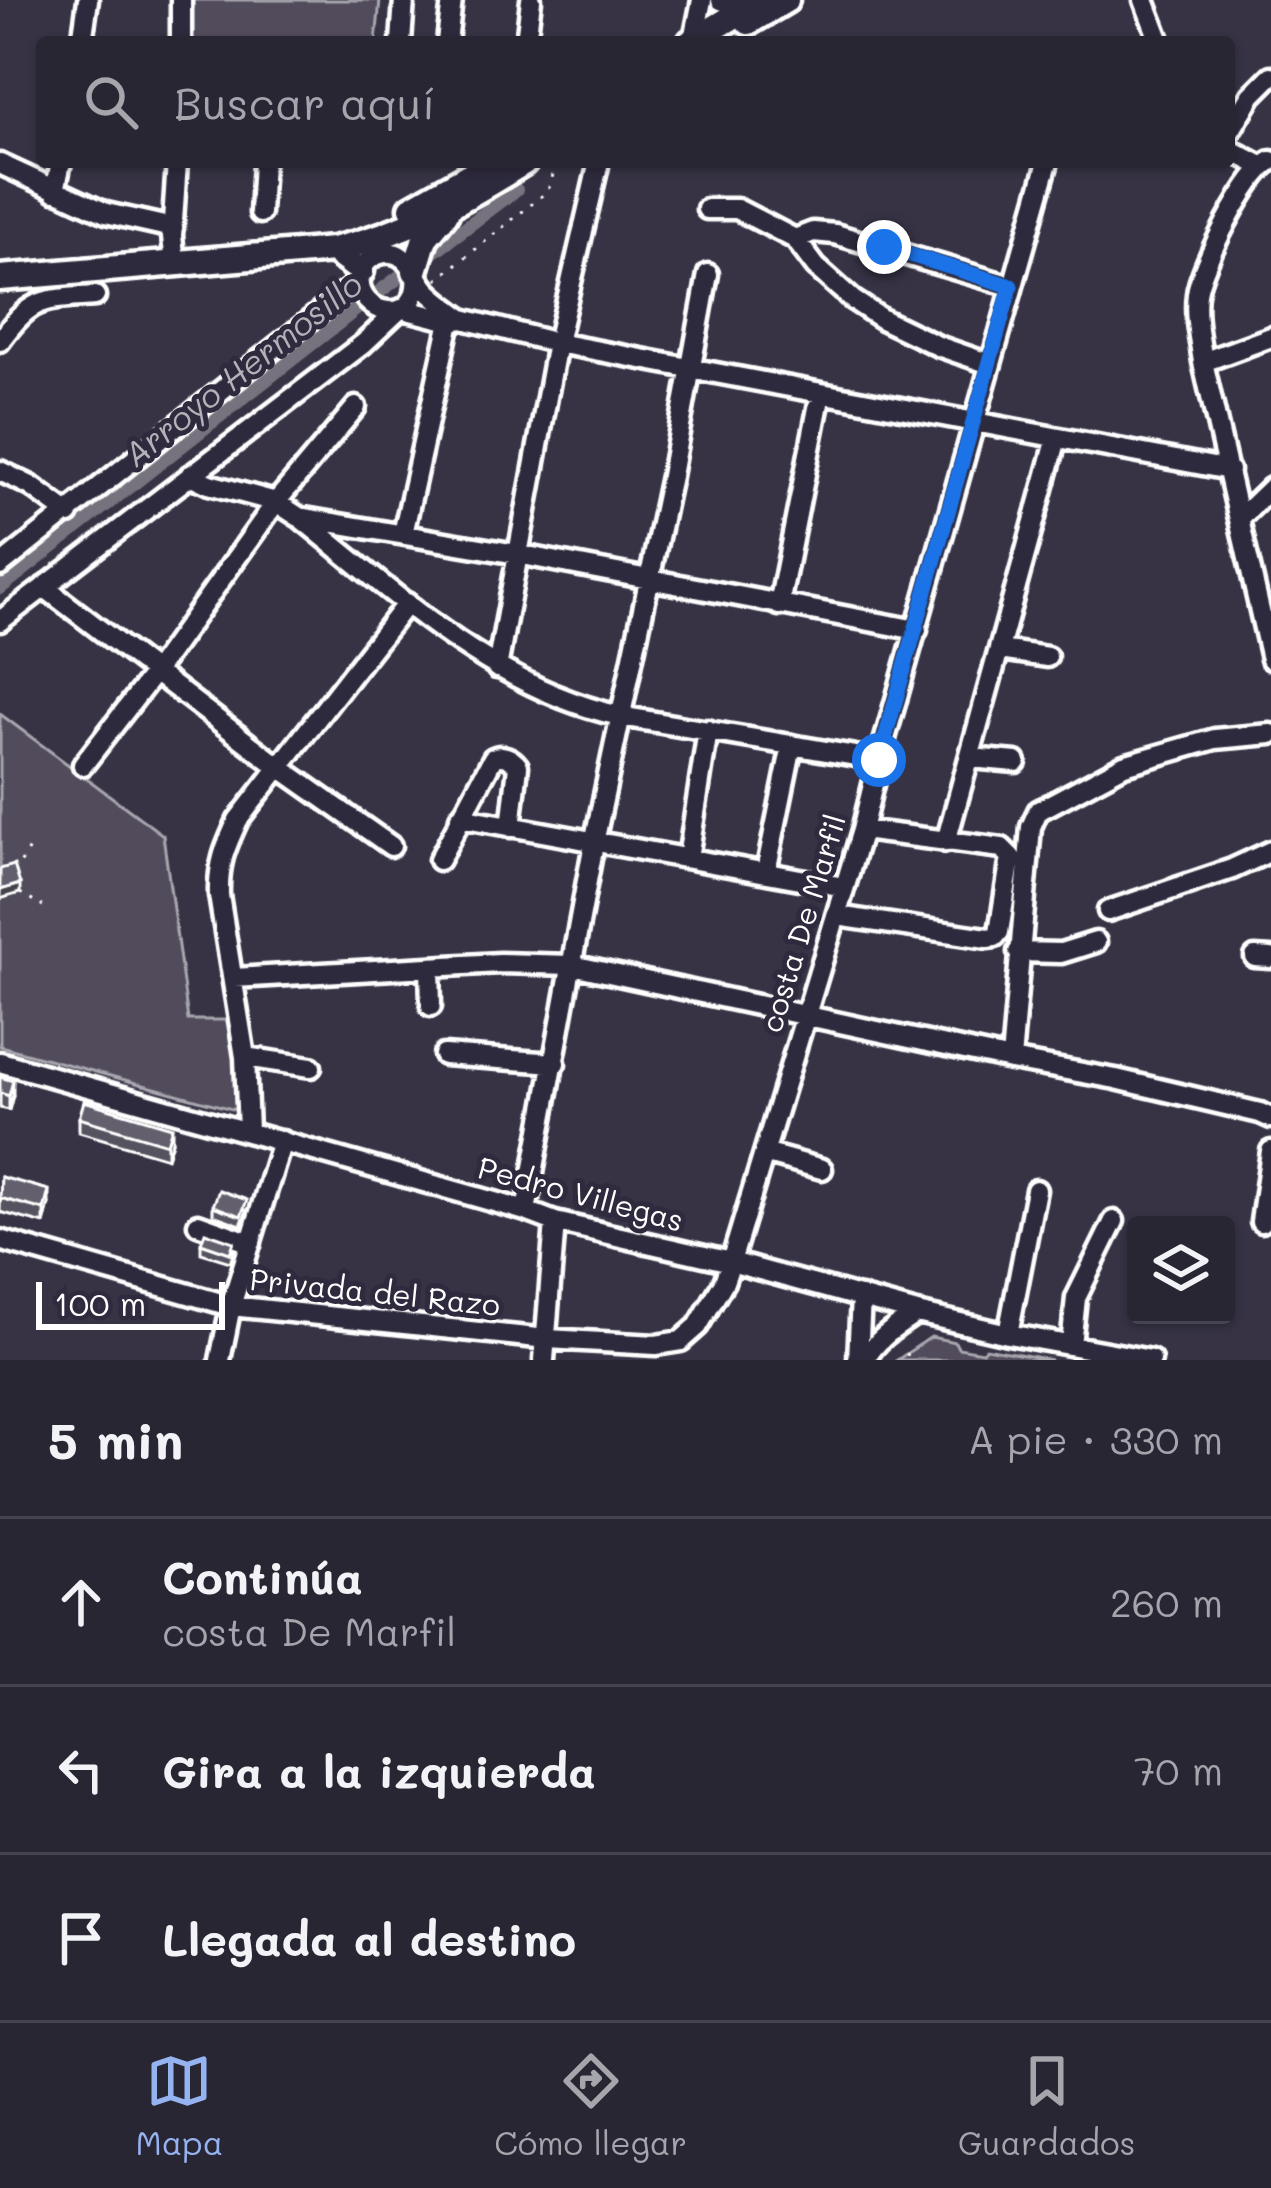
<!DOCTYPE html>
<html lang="es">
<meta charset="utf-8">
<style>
:root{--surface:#292634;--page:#312e3c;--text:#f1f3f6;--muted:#a5a5ac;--line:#45434f;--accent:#95b2f1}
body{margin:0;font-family:Mali,sans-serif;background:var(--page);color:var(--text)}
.controls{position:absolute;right:36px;bottom:36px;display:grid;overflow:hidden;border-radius:12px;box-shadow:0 3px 9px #0004}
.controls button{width:108px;height:108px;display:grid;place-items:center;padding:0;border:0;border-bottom:3px solid var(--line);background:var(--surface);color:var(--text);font:60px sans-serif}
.scale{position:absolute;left:36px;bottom:30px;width:189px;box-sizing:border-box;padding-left:12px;border:6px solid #fff;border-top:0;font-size:33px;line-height:42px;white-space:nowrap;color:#fff;-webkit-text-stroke:9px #2f2a3d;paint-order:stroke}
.stop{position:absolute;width:36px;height:36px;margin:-27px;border:9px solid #1a73e8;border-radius:50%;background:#fff}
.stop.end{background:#1a73e8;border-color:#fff;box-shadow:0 3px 12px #0008}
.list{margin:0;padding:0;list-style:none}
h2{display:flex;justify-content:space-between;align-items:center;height:156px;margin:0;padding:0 48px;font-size:51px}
h2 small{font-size:39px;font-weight:400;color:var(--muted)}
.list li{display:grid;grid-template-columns:78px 1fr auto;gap:36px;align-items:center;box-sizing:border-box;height:168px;padding:0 48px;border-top:3px solid var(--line)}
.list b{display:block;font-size:45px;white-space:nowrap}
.list p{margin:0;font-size:39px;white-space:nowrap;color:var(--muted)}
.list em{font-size:39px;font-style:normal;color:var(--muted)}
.icon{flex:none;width:66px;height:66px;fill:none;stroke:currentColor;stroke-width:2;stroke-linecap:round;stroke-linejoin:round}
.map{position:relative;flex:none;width:1271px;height:1360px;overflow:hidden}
.search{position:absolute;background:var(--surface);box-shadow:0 3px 9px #0004;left:36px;right:36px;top:36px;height:132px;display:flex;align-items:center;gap:30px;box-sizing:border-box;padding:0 42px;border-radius:12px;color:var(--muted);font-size:45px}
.sheet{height:660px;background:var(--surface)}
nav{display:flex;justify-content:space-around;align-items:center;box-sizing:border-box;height:168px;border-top:3px solid var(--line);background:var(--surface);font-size:33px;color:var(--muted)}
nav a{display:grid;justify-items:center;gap:6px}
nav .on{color:var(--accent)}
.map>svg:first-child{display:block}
</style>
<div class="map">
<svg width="1271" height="1360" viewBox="0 0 1271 1360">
<rect width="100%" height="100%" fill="#373345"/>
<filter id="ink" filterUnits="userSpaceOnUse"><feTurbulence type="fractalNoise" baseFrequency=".00833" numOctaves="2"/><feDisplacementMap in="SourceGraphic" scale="24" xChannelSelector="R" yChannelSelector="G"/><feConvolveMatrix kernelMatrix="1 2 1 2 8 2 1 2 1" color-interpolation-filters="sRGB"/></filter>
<g filter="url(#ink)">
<path fill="#514c5c" stroke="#a8a6ae" stroke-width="3" d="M192,0H380L376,42H188Z
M0,714L163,835L188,1020H232L239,1111L0,1046Z
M931,1337L955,1342L958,1348L982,1352L986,1348L1051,1360H897Z"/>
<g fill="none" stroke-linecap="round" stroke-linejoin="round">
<path stroke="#76737f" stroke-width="14" d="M0,588L355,310L516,190"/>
<g stroke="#fff" stroke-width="27">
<path id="minor" d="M721,0L746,9
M1144,0L1160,42
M694,40L702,0
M82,42L88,0
M181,42V0
M401,42L404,0
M447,42L452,0
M526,42L531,0
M1229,133L1252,95L1271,76
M1229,149L1261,166
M1271,161C1248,173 1200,267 1197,294C1194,317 1200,340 1203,362L1271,659
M0,164L106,213L173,228
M55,191L61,162
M707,209H737L795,239L816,267L853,300L882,319L938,346L990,364
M260,213L263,162
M795,239L813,232L835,234L1011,286
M175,264L172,236L177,162
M416,274C422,330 354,316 360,276C362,267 368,259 377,255C405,244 413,273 426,289C437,301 451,310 463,319
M403,309L450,321L463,319L557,343L1229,470
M0,341C32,296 43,300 95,296
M1203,362L1271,337
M0,471L31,486L69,514
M190,475L209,484L276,502L299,517L517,554L917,630
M1241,517L1271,488
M303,520C399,597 496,689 620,716L879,760
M403,534L450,321
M0,566L359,281
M44,587L279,767L391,846
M779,605L821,393
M0,621L363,344L397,312
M1000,650L1047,657
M497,668L557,343L598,166
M970,758L1016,762
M83,765L155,672L276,502L356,407
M460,817L844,887
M946,842L1057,438
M688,858L708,730
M439,860L493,758C502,753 512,758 518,766L511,827
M766,872L792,745
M1108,911L1232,869L1271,851
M837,916L987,938L995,937L999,932L1011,857L1002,848L862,830
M1018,952L1061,953L1096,942
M1255,957L1271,958
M430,967L431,1006
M234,978L500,963L572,965L1011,1060L1116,1079L1260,1113L1271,1118
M444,1055L555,1063
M245,1057L311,1067
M1011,1060L1031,827L1038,811L1124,765L1215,739L1271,734
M0,1062L526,1211L555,1222L731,1262L917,1313L1008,1334L1151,1360
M248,1131L245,1057L219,895C218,864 225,848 238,820L407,603
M764,1153L822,1169
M526,1211L594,843L671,476L708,274
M1261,1222L1271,1151
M198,1224L251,1243
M0,1240L231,1306L547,1339L656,1345L681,1341L698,1326L724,1282L731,1262L862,830L879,760L1048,162
M1008,1334L1036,1190
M1071,1345L1076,1298L1114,1221
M220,1360L231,1306L282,1141
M544,1360L555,1222
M858,1360L861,1297
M865,1360C877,1338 896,1327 917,1313"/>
</g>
<g stroke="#fff" stroke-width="33">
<path id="major" d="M749,22L786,0
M691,42L761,0
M412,208L493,162
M333,250L361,271
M415,271L425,238L446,213
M0,278L333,250C404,234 463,200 524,162"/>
</g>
<path stroke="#fff" stroke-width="3" stroke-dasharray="3 9" stroke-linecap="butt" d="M437,280L543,195L551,185L555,162
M15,873L29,848
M20,893L43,906
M907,1353L909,1360"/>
<use href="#minor" stroke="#2f2a3d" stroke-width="18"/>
<use href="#major" stroke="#2f2a3d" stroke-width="24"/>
</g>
<path fill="#55525e" stroke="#fff" stroke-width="3" d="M0,1077L13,1095L9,1110L0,1108Z
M79,1118L172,1141L167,1158L79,1132Z
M1,1177L49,1204L44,1224L0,1212Z
M213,1206L247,1210L241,1225L213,1215Z
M201,1243L234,1251L230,1262L201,1253Z"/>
<path fill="#45424c" stroke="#fff" stroke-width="3" d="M20,884V893L0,899V890Z
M13,1081V1095L9,1110V1096Z
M172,1127V1141L167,1158V1144Z
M49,1190V1204L44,1224V1210Z"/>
<path fill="#635f6d" stroke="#fff" stroke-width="3" d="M14,865L20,884L0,890V869Z
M0,1077L13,1081L9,1096L0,1093Z
M84,1101L172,1127L167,1144L79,1118Z
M1,1177L49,1190L44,1210L0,1198Z
M219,1190L247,1200L241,1216L213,1206Z
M205,1232L234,1242L230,1253L201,1243Z"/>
</g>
<g fill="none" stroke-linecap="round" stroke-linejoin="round" filter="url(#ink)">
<path stroke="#1a73e8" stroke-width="15" d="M879,760L1011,286L884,247"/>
</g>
<g text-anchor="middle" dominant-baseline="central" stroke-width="10" stroke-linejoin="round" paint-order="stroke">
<g font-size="30" fill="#fff" stroke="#2f2a3d">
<text transform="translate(802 923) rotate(-73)">costa De Marfil</text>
<text transform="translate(581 1193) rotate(15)">Pedro Villegas</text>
<text transform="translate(375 1291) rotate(6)">Privada del Razo</text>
</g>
<g font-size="33" font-style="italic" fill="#b4b2b9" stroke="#2f2a3d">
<text transform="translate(242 368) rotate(-38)">Arroyo Hermosillo</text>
</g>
</g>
</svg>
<div class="controls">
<button><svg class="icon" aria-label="layers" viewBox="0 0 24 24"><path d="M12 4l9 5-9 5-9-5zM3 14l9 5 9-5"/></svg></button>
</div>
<div class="scale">100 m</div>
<div class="stop" style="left:879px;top:760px"></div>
<div class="stop end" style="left:884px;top:247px"></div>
<div class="search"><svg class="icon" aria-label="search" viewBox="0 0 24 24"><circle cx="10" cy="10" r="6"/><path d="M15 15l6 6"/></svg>Buscar aquí</div>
</div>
<section class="sheet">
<h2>5 min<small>A pie · 330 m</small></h2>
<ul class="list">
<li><svg class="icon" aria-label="ahead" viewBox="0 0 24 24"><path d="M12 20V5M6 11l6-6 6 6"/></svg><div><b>Continúa</b><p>costa De Marfil</p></div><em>260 m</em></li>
<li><svg class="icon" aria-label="left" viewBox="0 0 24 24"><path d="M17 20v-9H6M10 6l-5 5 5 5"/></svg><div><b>Gira a la izquierda</b></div><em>70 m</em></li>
<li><svg class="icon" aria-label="arrive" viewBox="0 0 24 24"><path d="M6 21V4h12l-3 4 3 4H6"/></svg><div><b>Llegada al destino</b></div></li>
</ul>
</section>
<nav>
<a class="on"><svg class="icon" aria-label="map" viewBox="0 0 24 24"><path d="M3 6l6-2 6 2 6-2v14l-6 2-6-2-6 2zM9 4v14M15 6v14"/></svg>Mapa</a>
<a><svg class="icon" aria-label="directions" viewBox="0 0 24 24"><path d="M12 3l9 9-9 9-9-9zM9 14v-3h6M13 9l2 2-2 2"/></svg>Cómo llegar</a>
<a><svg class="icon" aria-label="saved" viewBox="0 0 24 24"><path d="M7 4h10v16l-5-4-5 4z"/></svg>Guardados</a>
</nav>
